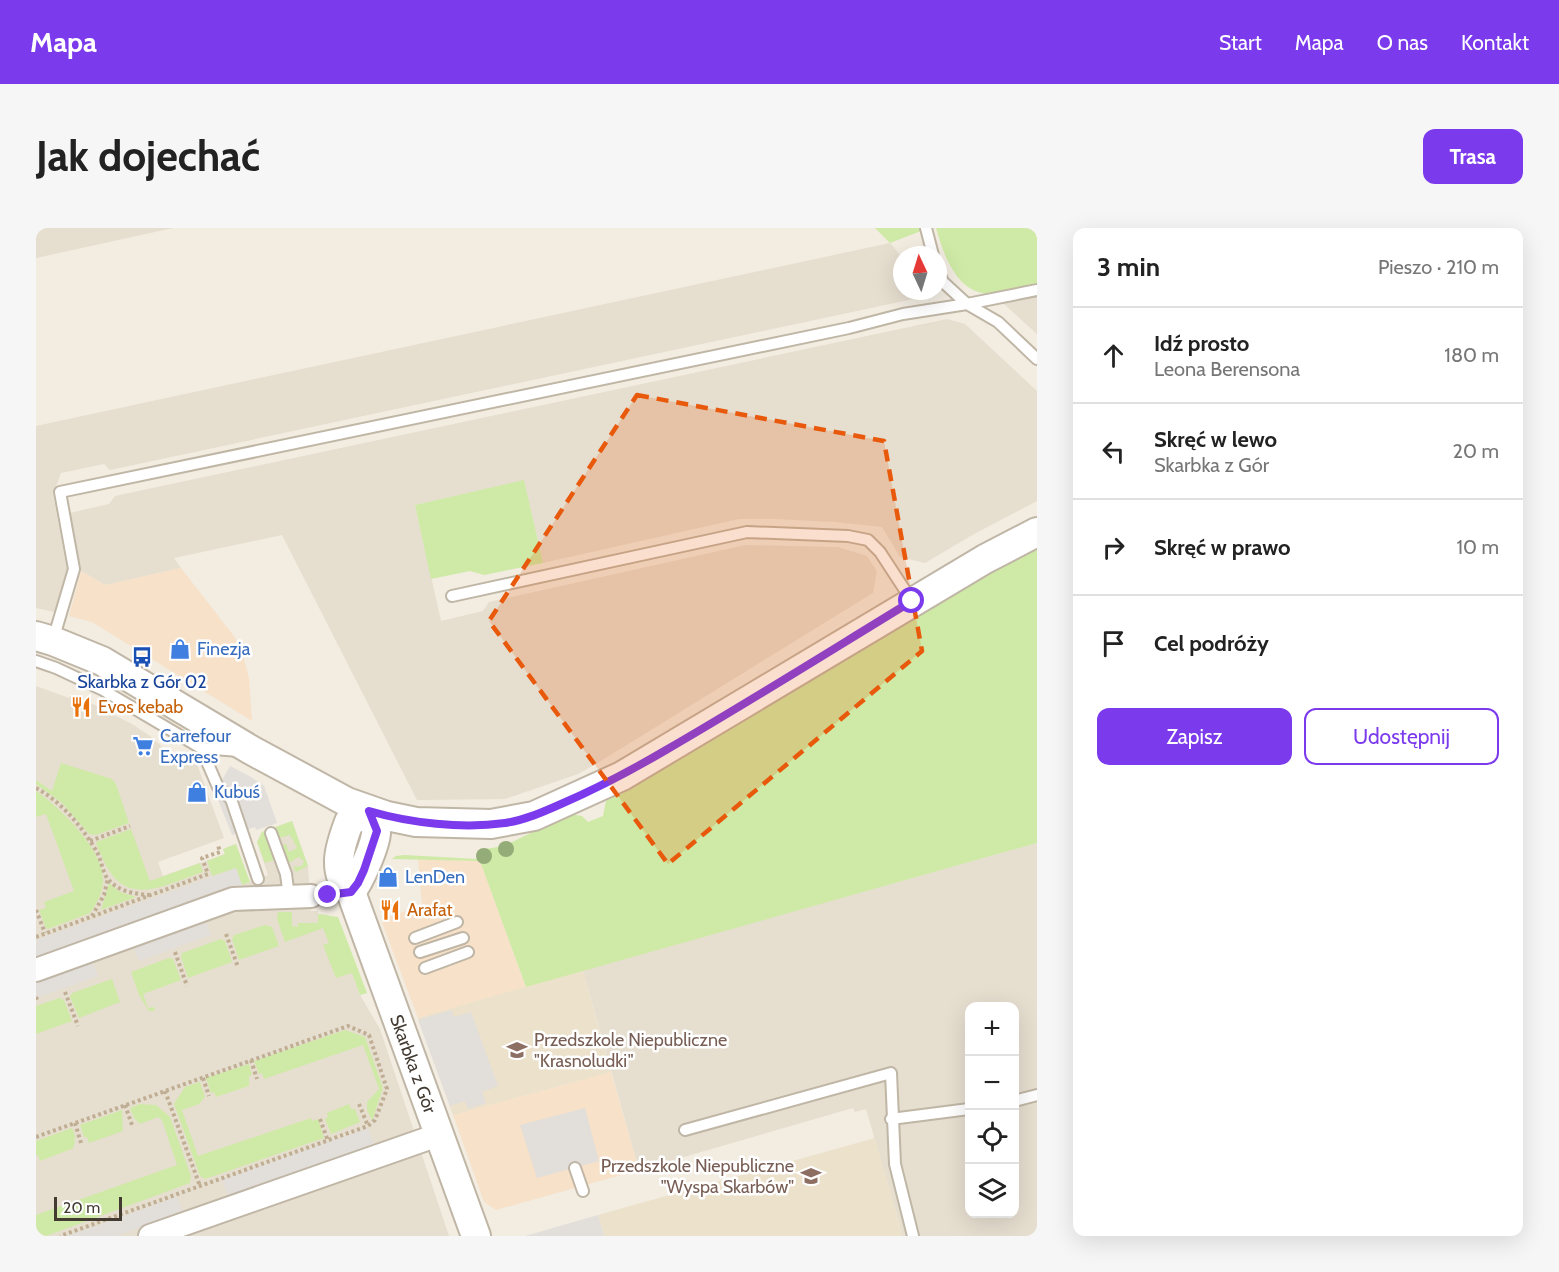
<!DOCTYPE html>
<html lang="pl">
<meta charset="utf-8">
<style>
:root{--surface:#fff;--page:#f6f6f6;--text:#222;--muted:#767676;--line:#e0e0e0;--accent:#7c3aed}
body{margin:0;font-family:Cabin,sans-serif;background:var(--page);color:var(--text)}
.controls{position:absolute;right:18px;bottom:18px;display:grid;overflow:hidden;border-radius:12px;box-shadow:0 6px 24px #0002}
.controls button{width:54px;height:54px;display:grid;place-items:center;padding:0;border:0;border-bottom:2px solid var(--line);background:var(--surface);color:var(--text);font:30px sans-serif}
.compass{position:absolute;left:857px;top:18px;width:54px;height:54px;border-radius:50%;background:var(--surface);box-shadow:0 6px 24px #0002;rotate:356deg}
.scale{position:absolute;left:18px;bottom:15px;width:68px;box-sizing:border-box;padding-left:6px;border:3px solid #433b32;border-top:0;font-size:16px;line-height:21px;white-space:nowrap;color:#433b32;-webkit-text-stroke:4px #fff;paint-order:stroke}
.stop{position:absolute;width:18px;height:18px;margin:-14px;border:4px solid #7c3aed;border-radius:50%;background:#fff}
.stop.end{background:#7c3aed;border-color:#fff;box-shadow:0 2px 6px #0008}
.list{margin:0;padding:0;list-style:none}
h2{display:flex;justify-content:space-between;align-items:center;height:78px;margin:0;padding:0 24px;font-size:26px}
h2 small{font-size:20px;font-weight:400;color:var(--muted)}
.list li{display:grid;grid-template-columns:39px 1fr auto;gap:18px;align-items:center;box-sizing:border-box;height:96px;padding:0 24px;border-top:2px solid var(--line)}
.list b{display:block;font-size:22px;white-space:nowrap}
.list p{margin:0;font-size:20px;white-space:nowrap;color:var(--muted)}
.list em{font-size:20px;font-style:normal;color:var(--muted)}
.actions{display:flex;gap:12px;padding:18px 24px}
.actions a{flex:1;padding:14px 0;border:2px solid var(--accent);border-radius:12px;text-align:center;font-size:21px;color:var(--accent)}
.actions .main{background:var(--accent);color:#fff}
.icon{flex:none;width:33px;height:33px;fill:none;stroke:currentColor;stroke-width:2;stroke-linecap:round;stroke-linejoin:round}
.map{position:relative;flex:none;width:1001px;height:1008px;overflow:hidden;border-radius:12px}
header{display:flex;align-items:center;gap:36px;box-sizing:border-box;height:84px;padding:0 30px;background:var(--accent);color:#fff}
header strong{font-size:28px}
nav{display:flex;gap:33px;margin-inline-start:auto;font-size:21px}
.intro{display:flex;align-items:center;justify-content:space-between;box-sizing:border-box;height:144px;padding:0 36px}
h1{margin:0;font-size:42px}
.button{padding:15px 27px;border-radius:12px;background:var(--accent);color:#fff;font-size:21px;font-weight:700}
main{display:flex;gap:36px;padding:0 36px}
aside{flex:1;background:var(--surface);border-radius:12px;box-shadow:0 6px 24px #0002}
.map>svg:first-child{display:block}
</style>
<header>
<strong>Mapa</strong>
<nav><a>Start</a><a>Mapa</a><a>O nas</a><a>Kontakt</a></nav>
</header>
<div class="intro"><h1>Jak dojechać</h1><a class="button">Trasa</a></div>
<main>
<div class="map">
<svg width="1001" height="1008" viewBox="0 0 1001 1008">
<rect width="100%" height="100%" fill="#f2ece1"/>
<path fill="#e6decf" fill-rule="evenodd" d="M0,0H137L0,30Z
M854,15L866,29V63H892L891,68L74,242L68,236L25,245L17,267L31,342L19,384L0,380V198Z
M1001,57V106L957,66Z
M911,91L929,96L1001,163V273L938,306L889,335L864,329L846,299L798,294L738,291H703L507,335L488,253L379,277L405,393L447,383L453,374L709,317L802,319L831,328L841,343L837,365L560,536L542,546L469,571L381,572L246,307L138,330L145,340L69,357L45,343L34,285L73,276L79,268Z
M0,458L33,470L34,468L76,483V486L96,496L114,508L146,536L159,531L188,610L122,634L127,648L189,626L187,621L200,616L213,654L232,647L221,614L226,604L256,593L272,638L275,683H282V686L292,687L297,690L324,767L344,801L413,1008H0Z
M1001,615V1008H867L830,881L819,884L817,880L603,942L547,742ZM933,778H978V986H933Z"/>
<path fill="#f7e1c9" d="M145,340L204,416L213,450L216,493L56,394L33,388L45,343L69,357Z
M382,631L444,633L490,759L382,790L345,692L386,677Z
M575,844L603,942L460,982L448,974L417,887Z"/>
<path fill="#ece1ca" d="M547,742L575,844L417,887L382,790Z
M839,910L867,1008H568L562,987Z"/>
<path fill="#cfeaa6" d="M839,0H884L885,3L854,15Z
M900,0H999L1001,9V57C987,60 970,66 955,66C921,66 908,28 900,0Z
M488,252L507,335L448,347L434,343L395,351L379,277Z
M1001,319V615L490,759L444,633L356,631L360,628L368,627L442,631L443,622L468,618L534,586L546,588L552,594L567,588L570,573L962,339Z
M25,535L76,551L80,556L93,595L60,607L53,606L26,575L0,556V552L16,563Z
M0,563C23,578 67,622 67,650C68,663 61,675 54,685L12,701L10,700L3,682L10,680L8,674L38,663L10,586L0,589Z
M256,593L272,638L260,644L257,639L266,638L268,633L263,629L252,635L246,617L250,616L253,624L261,620L254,607L243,610L240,602L229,606L238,632L229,635L221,614L226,604Z
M95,601L114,653L164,635L167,644C128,657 89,682 67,631C65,626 61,620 60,614Z
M200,616L214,654L206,657L200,640L176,648L171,633L189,626L187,621Z
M73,655L84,664L100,669L65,682Z
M242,684H256V698L262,699V695H282V686L302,689L331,765L324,767L316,745L300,750L287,717L293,715L287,700L249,714L241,691Z
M229,697L236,699L243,718L203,732L196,711L198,707Z
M185,711L189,713L196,734L152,750L145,729L146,725Z
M133,730L137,731L145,752L107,766L112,780L118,779L119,783H113L103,767L95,744Z
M76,751L84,774L43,790L34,769L36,765Z
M23,770L28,772L36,793L0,806V778Z
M309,802L329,809L347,860L336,893L331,882V874L343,861L327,817L228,851L226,845L223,846L218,833Z
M213,836L216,847L213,848V858L180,869L178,864L175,865L170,850Z
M164,854L169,869L163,876L146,882L162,928L275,890L276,893L282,891L288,910L169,951L164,948L138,876L149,859Z
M104,876L120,877L134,889L155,948L154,955L10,1008H0V987L141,937L126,892L122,889L104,896L98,890L94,880Z
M313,876L315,881H319L324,894L295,906L289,891L292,889L291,885Z
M86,882L87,903L53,915L51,909H48L44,897Z
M36,900L40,910L38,911L39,916L37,917L38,920L4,933L2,927H0V913Z"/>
<path fill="#e2deda" d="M194,538L215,549L228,558L241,595L220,602L219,599L196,607L179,564Z
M200,640L206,657L0,732V712Z
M169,691L175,707L103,733L97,717Z
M56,732L62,748L0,770V752Z
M415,782L418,789L435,784L462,858L446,864L450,875L432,881L429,873L414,878L382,792Z
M549,880L563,933L501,950L484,897Z
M332,900L338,916L192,968L186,952Z
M141,969L147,984L80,1008H31Z
M562,987L568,1008H489Z"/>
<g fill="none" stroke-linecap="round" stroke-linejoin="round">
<g stroke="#c0b6a6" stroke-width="14">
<path id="service" d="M890,0L897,27
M902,43L907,54L931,76L1001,62
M416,368L711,304L812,308L832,312L844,324L876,373
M17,412L38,341L24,264L813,100L867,86L931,76L962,94L1001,131
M0,433L20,440L67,462L165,520L203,523
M165,520L182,559L195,571L222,651
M235,605L250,646L253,669
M275,668L310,664
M379,710L421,694
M384,724L427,710
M389,740L432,724
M978,873L1001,867
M855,891L933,881
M649,902L855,845L859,936L877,1008
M539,940L547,963"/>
</g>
<g stroke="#c0b6a6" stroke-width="26">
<path id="minor" d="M0,742L197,671L275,668
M114,1008L402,907"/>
</g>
<g stroke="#c0b6a6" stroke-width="32">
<path id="tertiary" d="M0,408L17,413L66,433L215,522L311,574L351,588L380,594L455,596L498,588L586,548L949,331L1001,304
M333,583L313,594C304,618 295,643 315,664L440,1008
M315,664C323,654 342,613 340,601C339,595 336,589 333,583"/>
</g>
<path stroke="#c0ae94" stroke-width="4" stroke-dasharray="3 3" stroke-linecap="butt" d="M0,560C26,574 46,599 61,624C65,631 66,642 71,650C81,663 98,666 113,667
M54,613L94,598
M0,682L9,705
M56,688L68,667L72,650
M190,706L202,739
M0,709L172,646L166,630L184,624L182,617
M139,724L151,758
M29,764L42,798
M0,769L2,774
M215,832L221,851
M167,850L173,868
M129,863L164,958
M323,876L332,898
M89,877L96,897
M284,891L292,913
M39,895L45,915
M0,909L312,798L333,807L351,861L339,892L332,898L24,1008"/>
<use href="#service" stroke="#fff" stroke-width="10"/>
<use href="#minor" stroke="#fff" stroke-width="22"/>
<use href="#tertiary" stroke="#fff" stroke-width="28"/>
</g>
<g fill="#94ac78">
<circle cx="470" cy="621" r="8"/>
<circle cx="448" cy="628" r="8"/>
</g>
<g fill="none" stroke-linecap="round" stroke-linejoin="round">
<path stroke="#7c3aed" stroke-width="8" d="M292,667L315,664L322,655L328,642L341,603L333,583C374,595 426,601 469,595C489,592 507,584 525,576C562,560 596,542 630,522C713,474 794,423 876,373"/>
</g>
<path fill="#e8590c" fill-opacity="0.2" stroke="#e8590c" stroke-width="4.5" stroke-dasharray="12 8" stroke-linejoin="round" d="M601,167L848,213L886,423L632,636L453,393Z"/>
<defs>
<g id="shop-bare" transform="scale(1.62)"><path d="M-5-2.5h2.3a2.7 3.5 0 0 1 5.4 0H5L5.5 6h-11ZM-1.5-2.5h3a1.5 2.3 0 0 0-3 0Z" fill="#3f7fe0" stroke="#fff" stroke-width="2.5" paint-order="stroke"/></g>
<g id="bus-bare" transform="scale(1.62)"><path d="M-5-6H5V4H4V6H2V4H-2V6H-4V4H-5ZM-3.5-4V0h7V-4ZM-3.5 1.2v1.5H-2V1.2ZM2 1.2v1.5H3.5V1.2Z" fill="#1a4fb4" stroke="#fff" stroke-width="2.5" paint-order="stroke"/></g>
<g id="restaurant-bare" transform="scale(1.62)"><path d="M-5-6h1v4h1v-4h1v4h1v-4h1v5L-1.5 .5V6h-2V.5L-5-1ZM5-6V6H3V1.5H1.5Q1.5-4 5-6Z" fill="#e8710a" stroke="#fff" stroke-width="2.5" paint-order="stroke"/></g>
<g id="supermarket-bare" transform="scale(1.62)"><path d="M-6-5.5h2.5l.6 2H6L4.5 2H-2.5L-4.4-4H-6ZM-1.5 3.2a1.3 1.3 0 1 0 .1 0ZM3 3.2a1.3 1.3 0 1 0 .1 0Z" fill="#3f7fe0" stroke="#fff" stroke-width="2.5" paint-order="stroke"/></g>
<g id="school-bare" transform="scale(1.62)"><path d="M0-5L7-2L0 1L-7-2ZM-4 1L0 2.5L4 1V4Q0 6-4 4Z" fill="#8d6e63" stroke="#fff" stroke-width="2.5" paint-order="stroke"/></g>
</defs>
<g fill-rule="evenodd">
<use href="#shop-bare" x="144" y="421"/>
<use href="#bus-bare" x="106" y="429"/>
<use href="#restaurant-bare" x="45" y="479"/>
<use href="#supermarket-bare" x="107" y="518"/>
<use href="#shop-bare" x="161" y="564"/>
<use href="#shop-bare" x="352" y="649"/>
<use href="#restaurant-bare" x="354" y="682"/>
<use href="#school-bare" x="481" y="822"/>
<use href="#school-bare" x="775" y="948"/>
</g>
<g text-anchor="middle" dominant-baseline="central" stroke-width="5" stroke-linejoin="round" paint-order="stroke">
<g font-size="18" fill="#366cbe" stroke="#fff" text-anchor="start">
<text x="161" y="421">Finezja</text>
<text x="124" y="508">Carrefour<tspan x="124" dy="21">Express</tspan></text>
<text x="178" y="564">Kubuś</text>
<text x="369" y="649">LenDen</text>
</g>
<g font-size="18" fill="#164399" stroke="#fff">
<text x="106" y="454">Skarbka z Gór 02</text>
</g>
<g font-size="18" fill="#c56008" stroke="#fff" text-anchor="start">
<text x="62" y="479">Evos kebab</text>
<text x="371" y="682">Arafat</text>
</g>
<g font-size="18" fill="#785e54" stroke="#fff" text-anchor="start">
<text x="498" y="812">Przedszkole Niepubliczne<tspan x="498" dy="21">"Krasnoludki"</tspan></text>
<text x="758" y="938" text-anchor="end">Przedszkole Niepubliczne<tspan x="758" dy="21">"Wyspa Skarbów"</tspan></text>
</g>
<g font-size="18" fill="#433b32" stroke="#fff">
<text transform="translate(377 836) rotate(70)">Skarbka z Gór</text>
</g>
</g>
</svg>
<div class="controls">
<button>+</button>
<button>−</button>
<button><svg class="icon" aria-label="locate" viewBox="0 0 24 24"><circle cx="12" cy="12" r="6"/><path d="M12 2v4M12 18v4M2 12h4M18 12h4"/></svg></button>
<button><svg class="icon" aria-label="layers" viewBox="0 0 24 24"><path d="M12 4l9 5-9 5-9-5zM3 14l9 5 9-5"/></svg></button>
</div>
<svg class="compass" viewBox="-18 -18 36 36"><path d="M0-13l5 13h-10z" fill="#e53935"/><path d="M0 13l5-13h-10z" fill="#767676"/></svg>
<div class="scale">20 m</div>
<div class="stop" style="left:876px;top:373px"></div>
<div class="stop end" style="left:292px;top:667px"></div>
</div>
<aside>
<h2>3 min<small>Pieszo · 210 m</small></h2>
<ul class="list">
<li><svg class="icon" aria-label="ahead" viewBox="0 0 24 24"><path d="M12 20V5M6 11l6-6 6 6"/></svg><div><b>Idź prosto</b><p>Leona Berensona</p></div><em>180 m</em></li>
<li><svg class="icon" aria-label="left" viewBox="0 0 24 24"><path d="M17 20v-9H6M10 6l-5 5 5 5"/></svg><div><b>Skręć w lewo</b><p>Skarbka z Gór</p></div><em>20 m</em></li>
<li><svg class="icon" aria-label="right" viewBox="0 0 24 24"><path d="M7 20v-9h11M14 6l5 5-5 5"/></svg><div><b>Skręć w prawo</b></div><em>10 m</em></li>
<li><svg class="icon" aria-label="arrive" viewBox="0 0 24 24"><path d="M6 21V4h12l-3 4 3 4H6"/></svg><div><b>Cel podróży</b></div></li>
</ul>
<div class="actions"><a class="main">Zapisz</a><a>Udostępnij</a></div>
</aside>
</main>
